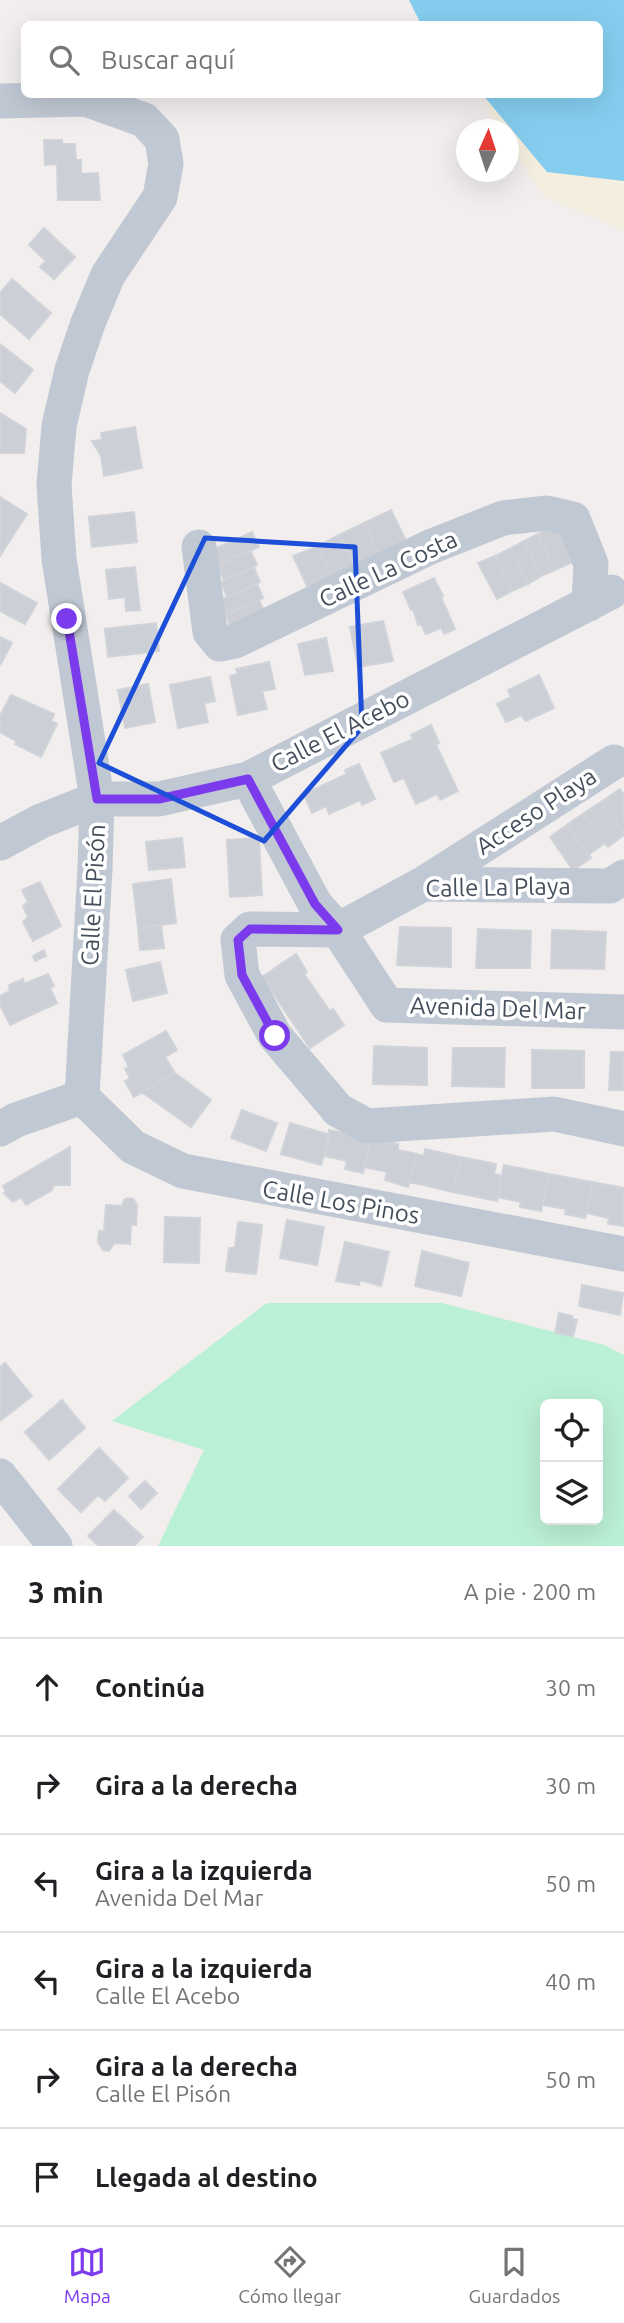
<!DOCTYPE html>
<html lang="es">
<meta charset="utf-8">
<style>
:root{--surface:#fff;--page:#f2f2f2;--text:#202124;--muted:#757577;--line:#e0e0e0;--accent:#7c3aed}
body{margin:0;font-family:Ubuntu,sans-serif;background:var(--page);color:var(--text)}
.controls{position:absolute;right:21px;bottom:21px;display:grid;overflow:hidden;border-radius:10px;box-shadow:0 7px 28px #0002}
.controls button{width:63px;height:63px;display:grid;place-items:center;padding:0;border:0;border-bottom:2px solid var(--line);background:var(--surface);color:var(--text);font:35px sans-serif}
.compass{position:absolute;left:456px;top:119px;width:63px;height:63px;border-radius:50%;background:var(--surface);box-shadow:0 7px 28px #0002;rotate:3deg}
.stop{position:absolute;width:21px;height:21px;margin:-16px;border:5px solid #7c3aed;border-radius:50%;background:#fff}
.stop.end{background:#7c3aed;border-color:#fff;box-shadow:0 2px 7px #0008}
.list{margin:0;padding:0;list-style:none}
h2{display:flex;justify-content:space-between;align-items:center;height:91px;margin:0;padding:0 28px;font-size:30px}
h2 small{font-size:23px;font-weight:400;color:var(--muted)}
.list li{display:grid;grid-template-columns:46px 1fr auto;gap:21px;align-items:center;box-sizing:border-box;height:98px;padding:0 28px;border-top:2px solid var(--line)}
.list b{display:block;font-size:26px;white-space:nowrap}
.list p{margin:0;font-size:23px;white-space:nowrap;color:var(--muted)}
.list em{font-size:23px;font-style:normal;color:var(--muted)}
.icon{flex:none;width:38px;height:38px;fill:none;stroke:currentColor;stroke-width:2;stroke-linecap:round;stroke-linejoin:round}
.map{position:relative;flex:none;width:624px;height:1546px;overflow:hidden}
.search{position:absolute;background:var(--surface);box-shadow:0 7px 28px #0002;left:21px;right:21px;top:21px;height:77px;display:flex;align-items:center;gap:18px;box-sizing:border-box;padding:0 24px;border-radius:10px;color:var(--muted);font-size:26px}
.sheet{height:679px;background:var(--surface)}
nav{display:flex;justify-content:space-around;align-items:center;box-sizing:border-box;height:98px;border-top:2px solid var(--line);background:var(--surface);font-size:19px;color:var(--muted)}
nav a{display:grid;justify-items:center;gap:4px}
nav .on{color:var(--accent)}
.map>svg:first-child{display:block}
</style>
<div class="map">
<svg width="624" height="1546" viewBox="0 0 624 1546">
<rect width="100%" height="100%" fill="#f1eeed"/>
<path fill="#baf0d5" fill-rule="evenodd" d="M267,1303H442L604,1345L624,1355V1546H158L204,1450L112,1421ZM545,1404H598V1520H545Z"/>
<path fill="#f3eedd" d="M624,91V230L544,196L509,143L508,130L499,129L490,116L485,95L600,94Z"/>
<path fill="#85cdef" d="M409,0H624V181L547,172L483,95L600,94V24H421Z"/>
<path fill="#cccfd6" stroke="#d1d3da" stroke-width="2" d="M44,140H62V144H75L76,160H81V174L98,173L100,200H58L57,164L45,165Z
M44,228L75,257L54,279L40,267L46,261L29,245Z
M12,279L51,313L29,339L0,314V293Z
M0,344L33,370L15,393L0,381Z
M0,413L26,429L24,453H0Z
M135,427L142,468L104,476L101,456L92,441L102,440L101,433Z
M0,497L27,514L0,556Z
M391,510L408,545L381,559L364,523Z
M134,512L137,542L92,547L89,517Z
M364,523L381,559L357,570L339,535Z
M557,524L575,561L555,570L538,534Z
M252,532L259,547L219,565L212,550Z
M538,534L555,570L541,576L524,541Z
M339,535L357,570L334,581L318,546Z
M524,541L541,576L528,584L511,548Z
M318,546L334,581L310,592L293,556Z
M511,548L528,584L512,591L495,556Z
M250,550L257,565L224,580L217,565Z
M495,556L512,591L497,599L478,563Z
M135,567L140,610L126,611L125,597L109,599L106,570Z
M254,568L260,582L227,597L221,582Z
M434,578L443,596L441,597L455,629L444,634L441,628L426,634L421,624L418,625L413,609L411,610L403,592Z
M0,583L37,603L25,624L0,611Z
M257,584L263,598L227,615L220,600Z
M259,600L266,615L232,629L225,615Z
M383,621L393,661L358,667L350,627Z
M156,623L159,651L108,657L105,629Z
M0,637L12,643L0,665Z
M326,638L333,671L305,675L298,644Z
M269,662L275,689L262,691L267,709L238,715L230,676L238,674L236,669Z
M539,675L554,708L526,721L521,715L506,722L497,704L511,697L508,690Z
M210,677L215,701L204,703L208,722L178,728L170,685Z
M148,684L155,722L125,728L118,690Z
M11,695L54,714L51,721L57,724L41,757L15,744L16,741L0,732V716Z
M431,725L439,743L436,745L458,791L440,800L437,794L416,804L404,778L394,782L381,753L413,739L411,735Z
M359,764L375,799L362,805L360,800L329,814L326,806L312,813L304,794L347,774L345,770Z
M620,789L624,795V831L622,832L601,802Z
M601,802L624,835L608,847L584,813Z
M584,813L605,843L588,855L567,825Z
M567,825L591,858L573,870L550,837Z
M182,838L185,867L149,870L146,842Z
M259,838L262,895L230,897L227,840Z
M171,879L176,923L138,928L133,884Z
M40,882L61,926L33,941L23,922L28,917L23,906L28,902L22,890Z
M161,925L164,948L140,950L138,928Z
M400,927L451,928V967L397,965Z
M478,929L531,931L530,968H476Z
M552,930L606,932L604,969L551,968Z
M44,950L46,956L35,961L33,956Z
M296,954L307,972L304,974L330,1011L333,1009L344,1025L310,1048L262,977Z
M160,962L167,993L133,1001L126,970Z
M48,974L54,986L50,988L57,1003L10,1025L0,1005V996L10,991L9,985L23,979L24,984Z
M166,1031L177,1050L165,1057L175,1073L134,1097L125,1081L130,1078L125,1069L129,1067L123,1055Z
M374,1046L427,1048V1085L373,1084Z
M453,1048H505L504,1087L452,1086Z
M532,1050L584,1051V1088H532Z
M611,1052H624V1090H609Z
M175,1073L211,1100L191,1127L142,1092Z
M242,1110L277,1123L266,1151L231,1138Z
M290,1123L330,1135L321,1165L281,1154Z
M329,1130L357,1136L356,1140L370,1144L363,1173L345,1169L347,1161L325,1156Z
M371,1138L398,1144V1150L417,1154L408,1187L385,1180L387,1172L364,1167Z
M70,1147V1185H54L52,1190L26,1205L21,1197L13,1202L4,1193L6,1192L3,1186Z
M425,1149L461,1157L453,1192L410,1182L417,1154L424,1156Z
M461,1157L496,1164L494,1174L502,1176L497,1201L453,1192Z
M504,1165L549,1174L541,1211L520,1207L521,1202L498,1197Z
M549,1174L592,1182L585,1218L565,1214L566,1209L543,1205Z
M592,1182L624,1188V1226L608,1224L609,1218L587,1213Z
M128,1198L133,1199L137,1205L136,1225H131L130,1244L114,1243L109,1251L103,1250L98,1242L99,1231H104L106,1205L122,1206L124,1200Z
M165,1217L200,1218L199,1263L164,1262Z
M287,1220L324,1227L317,1265L280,1258Z
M238,1222L262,1225L256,1274L226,1271L229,1248H235Z
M345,1242L389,1252L381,1286L360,1280L359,1285L336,1281Z
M422,1251L469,1263L461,1296L415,1286Z
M582,1285L623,1293L620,1315L579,1306Z
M559,1313L572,1316V1319L577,1320L573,1336L555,1333Z
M5,1363L32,1396L0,1421V1367Z
M62,1400L85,1428L49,1460L25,1432Z
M99,1448L128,1478L105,1501L98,1495L81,1512L58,1489Z
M145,1481L157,1493L141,1509L129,1496Z
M114,1510L143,1537L134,1546H99L88,1536Z"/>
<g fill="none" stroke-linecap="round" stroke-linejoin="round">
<path stroke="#c0c8d4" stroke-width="35" d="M0,101L86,99L144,120L162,139L166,164L160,197L108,275L88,323L72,370L59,426L54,485L59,559L97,799L95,869L82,1097
M199,547L210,632L220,644L235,641L430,547L503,518L547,513L573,519L591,564L589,604
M248,779L315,904L338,930L387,1005L624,1012
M0,843L41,821L97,799H159L248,779L611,592
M624,877L610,886L423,884L338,930L250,929L238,940L242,975L275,1036L338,1110L367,1126L554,1114L624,1129
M423,884L614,762
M82,1097L133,1147L183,1171L624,1254
M0,1129L16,1120L82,1097
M0,1476L55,1546"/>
</g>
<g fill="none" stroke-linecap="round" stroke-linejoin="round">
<path stroke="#7c3aed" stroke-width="9" d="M67,619L97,799H159L248,779L315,904L338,930L250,929L238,940L242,975L275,1036"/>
</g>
<path fill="none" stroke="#1d4ed8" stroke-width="5" stroke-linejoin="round" d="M205,538L355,547L362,727L264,841L99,763Z"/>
<g text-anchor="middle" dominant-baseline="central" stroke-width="7" stroke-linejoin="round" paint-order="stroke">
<g font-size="24" fill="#454f5c" stroke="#fff">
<text transform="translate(388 569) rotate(-25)">Calle La Costa</text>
<text transform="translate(340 731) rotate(-27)">Calle El Acebo</text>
<text transform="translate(536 811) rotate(-33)">Acceso Playa</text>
<text transform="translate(498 887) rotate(-1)">Calle La Playa</text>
<text transform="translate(93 895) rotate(-87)">Calle El Pisón</text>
<text transform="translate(498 1008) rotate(2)">Avenida Del Mar</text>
<text transform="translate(341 1202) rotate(10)">Calle Los Pinos</text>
</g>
</g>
</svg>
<div class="controls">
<button><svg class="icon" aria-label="locate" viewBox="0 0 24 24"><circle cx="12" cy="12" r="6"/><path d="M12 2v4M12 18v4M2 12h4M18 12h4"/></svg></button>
<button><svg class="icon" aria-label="layers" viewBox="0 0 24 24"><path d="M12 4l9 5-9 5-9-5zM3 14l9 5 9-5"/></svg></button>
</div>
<svg class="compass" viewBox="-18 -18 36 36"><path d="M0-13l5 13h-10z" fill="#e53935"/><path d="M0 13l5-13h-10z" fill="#757577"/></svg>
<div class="stop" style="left:275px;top:1036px"></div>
<div class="stop end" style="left:67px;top:619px"></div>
<div class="search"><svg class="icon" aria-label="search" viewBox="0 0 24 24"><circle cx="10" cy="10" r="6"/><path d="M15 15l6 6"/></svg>Buscar aquí</div>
</div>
<section class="sheet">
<h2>3 min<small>A pie · 200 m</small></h2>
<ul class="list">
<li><svg class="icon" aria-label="ahead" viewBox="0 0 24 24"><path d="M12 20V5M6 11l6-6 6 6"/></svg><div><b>Continúa</b></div><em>30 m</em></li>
<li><svg class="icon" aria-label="right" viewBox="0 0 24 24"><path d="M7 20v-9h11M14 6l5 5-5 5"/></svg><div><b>Gira a la derecha</b></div><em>30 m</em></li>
<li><svg class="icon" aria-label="left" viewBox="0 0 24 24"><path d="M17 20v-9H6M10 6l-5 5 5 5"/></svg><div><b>Gira a la izquierda</b><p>Avenida Del Mar</p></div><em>50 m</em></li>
<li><svg class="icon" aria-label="left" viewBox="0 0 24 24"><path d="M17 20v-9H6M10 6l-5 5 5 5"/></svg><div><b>Gira a la izquierda</b><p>Calle El Acebo</p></div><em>40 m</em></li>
<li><svg class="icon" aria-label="right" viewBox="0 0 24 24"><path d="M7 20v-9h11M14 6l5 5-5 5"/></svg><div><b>Gira a la derecha</b><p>Calle El Pisón</p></div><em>50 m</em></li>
<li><svg class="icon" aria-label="arrive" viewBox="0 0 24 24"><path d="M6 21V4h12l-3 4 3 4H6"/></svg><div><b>Llegada al destino</b></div></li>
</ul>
</section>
<nav>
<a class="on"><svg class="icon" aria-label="map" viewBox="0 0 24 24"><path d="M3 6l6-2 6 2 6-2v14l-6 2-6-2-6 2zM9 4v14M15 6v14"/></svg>Mapa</a>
<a><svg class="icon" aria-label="directions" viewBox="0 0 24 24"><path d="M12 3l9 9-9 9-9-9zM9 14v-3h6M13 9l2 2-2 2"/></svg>Cómo llegar</a>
<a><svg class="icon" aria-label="saved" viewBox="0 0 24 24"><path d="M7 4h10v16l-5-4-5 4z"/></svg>Guardados</a>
</nav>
